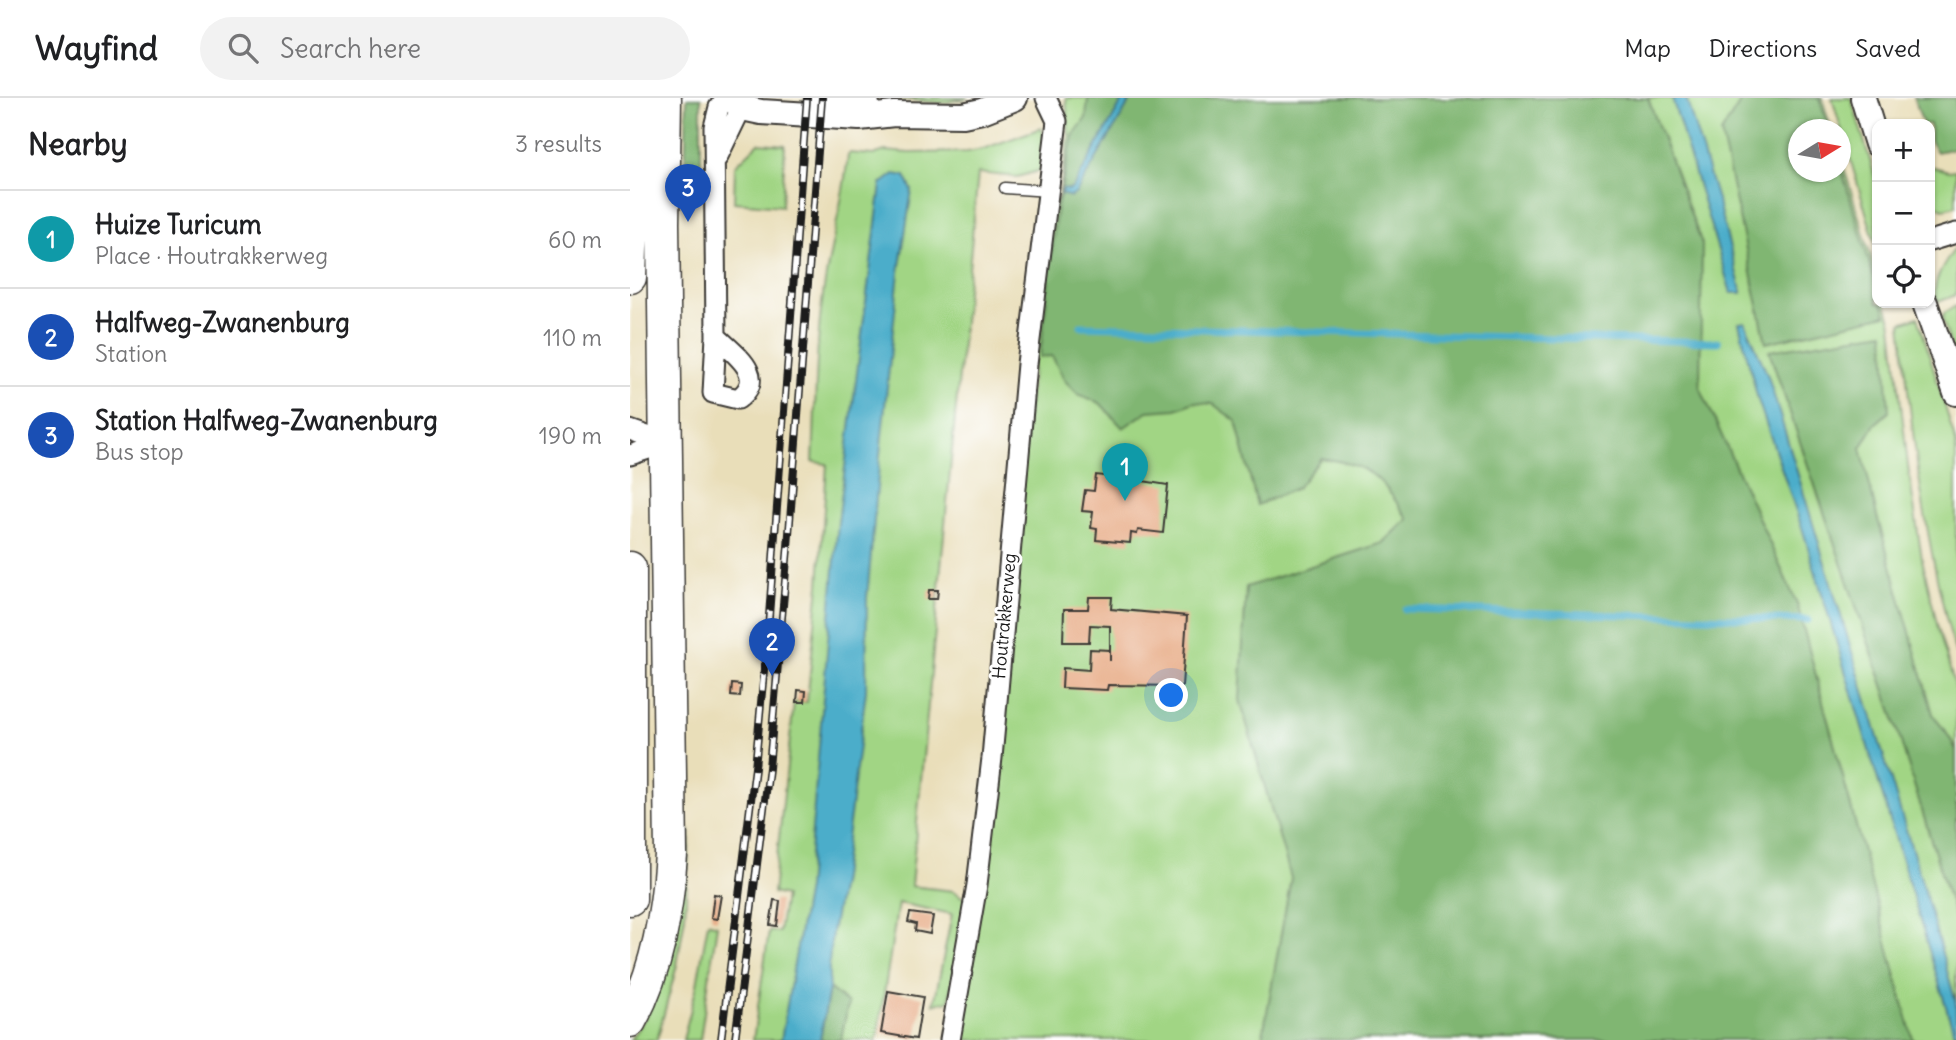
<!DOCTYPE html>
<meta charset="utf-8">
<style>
:root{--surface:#fff;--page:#f2f2f2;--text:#202124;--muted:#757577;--line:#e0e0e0;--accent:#7c3aed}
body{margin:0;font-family:Delius,sans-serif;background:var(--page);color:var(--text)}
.controls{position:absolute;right:21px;top:21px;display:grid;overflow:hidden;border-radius:14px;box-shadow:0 2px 5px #0004}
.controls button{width:63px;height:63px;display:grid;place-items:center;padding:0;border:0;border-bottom:2px solid var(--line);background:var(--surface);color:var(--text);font:35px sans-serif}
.compass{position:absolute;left:1158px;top:21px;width:63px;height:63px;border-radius:50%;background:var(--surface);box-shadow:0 2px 5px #0004;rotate:79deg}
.you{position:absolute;left:542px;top:598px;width:24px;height:24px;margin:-18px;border:5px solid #fff;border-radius:50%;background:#1a73e8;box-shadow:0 0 0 10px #1a73e833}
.badge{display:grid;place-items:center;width:46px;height:46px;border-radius:50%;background:var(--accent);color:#fff;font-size:23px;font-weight:700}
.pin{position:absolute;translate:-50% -58px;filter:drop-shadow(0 2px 4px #0008)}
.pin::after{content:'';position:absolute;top:37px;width:24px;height:21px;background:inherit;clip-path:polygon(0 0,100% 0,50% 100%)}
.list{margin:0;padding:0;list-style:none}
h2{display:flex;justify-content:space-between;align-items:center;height:91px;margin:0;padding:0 28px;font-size:30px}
h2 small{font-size:23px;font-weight:400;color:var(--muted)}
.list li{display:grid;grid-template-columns:46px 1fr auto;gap:21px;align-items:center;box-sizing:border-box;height:98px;padding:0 28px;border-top:2px solid var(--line)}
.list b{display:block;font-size:26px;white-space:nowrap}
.list p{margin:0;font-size:23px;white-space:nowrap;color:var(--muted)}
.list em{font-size:23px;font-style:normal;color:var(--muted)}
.icon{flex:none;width:38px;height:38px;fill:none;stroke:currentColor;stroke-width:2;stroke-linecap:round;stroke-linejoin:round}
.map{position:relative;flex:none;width:1326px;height:942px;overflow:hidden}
header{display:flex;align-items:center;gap:42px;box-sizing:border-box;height:98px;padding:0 35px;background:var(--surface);border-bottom:2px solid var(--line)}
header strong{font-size:33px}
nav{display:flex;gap:38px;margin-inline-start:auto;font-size:24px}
.search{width:490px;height:63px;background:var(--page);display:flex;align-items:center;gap:18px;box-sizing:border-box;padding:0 24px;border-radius:38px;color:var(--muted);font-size:26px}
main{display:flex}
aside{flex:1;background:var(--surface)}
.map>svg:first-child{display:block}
</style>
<header>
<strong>Wayfind</strong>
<div class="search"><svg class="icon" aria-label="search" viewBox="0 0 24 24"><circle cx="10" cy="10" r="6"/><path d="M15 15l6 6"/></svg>Search here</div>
<nav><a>Map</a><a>Directions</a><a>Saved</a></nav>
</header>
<main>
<aside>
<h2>Nearby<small>3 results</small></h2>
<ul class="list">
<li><span class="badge" style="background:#0f9aa8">1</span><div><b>Huize Turicum</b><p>Place · Houtrakkerweg</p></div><em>60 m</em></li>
<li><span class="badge" style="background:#1a4fb4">2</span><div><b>Halfweg-Zwanenburg</b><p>Station</p></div><em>110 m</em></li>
<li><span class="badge" style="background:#1a4fb4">3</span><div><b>Station Halfweg-Zwanenburg</b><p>Bus stop</p></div><em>190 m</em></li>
</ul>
</aside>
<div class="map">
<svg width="1326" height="942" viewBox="0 0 1326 942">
<rect width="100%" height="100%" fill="#fff"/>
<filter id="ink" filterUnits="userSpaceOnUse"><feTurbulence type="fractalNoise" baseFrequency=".0143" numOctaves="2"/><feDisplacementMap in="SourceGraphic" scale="14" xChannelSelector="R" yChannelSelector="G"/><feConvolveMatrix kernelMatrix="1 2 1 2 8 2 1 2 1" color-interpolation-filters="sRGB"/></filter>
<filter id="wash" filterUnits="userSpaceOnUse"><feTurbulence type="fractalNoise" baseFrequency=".00686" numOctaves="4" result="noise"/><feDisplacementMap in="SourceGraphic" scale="28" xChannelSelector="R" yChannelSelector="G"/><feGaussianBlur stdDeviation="1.57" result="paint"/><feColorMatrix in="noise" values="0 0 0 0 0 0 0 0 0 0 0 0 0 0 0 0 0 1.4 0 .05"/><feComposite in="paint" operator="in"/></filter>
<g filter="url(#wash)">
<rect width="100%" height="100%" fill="#e9deb9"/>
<path fill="#a1d584" stroke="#5e7850" stroke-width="2" d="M258,0H338L312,5Z
M436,0H1192L1201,31L1168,32V74H1210L1211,60L1247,179V205H1256L1262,227L1278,368L1292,461L1308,530L1326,592V942H327L414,172L422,113L429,96L439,40Z
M1202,0H1221L1247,85V151Z
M411,30L416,41L412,72L387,79L348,75L281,788L324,793L336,802L319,903L304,906L322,816L268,805L247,942H123L139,833L149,834L155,798L143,795L164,604H177L189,487L197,366L183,364C186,303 185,239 196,178C203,137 214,98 218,57L220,55L243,57L255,53L279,55L337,54L353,51Z
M129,45L155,47L152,108L104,104L105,68Z
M1300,68L1319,73L1326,72V108L1313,111L1300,104Z
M1326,149V197L1308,204C1298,188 1316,163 1326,149Z
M1326,208V264L1312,220L1314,215Z
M1288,219L1326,345V557C1295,448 1282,337 1271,225Z
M60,732L55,818L47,867L27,942H0L18,915L43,841Z
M78,824L87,827L70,942H53L67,887Z"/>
<path fill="#80b672" stroke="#4e6947" stroke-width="2" d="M57,0H71V85L55,83Z
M458,0H1018L1072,146L1070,289L1167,506L1283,942H632L661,780L610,602L616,489L753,445L778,421C749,379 745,368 691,360L667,390L627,407L606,323L583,306L564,304L546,311L518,313L493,330L470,305L448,296L435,283L422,258L410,259L426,114L443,38L456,20Z
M1113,0H1189L1199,31L1168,32V74H1210L1211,70L1247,190V205H1252L1256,217L1136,245L1091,35Z
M1284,0H1326V50L1307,54L1300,43V26H1293Z
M1254,234L1259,314L1245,326L1231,350L1247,418L1303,616C1311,629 1321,638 1326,652V824L1260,608L1139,253Z
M199,890L218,906L211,942H190Z"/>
<path fill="#4badca" stroke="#346473" stroke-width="2" d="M494,0H502L446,95L441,99L431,96L433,91L439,92L443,90Z
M1042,0H1056L1088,105L1112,195H1101Z
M264,76L275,78L282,92L269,174L250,357L237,500L236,593L212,780L202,834L199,865V890L190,942H151L177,790L208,424L251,86Z
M1115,224L1138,278L1292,784L1326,905V942L1174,436L1128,302L1109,225Z"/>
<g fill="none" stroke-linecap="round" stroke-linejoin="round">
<path stroke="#4badca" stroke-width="7" d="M451,228L1088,244
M775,511L1178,522"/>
</g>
<g id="blocks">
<path fill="#e6a780" d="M496,370L504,371L507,375L506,382L538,387L533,435L508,432L507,436L501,435L500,445L466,442L467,431L461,430L463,414L452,413L455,392L464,393L466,377L492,380L493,373Z
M299,492H308L307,501H298Z
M459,499H482L481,511L557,518L552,588L478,587L477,592L432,590L433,570L459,572L460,551L480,552V563V528L460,527L459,544H433L434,511H458Z
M102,586L111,587L110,599L101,598Z
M168,592L176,593L175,604H167Z
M84,796L91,797L87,821L81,820Z
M144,802L150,803L147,828L140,827Z
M280,815L303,818L300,836L285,833L286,826L278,824Z
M258,893L293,899L286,941L251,935Z"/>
</g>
</g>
<g filter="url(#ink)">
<use href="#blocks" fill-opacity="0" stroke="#3b3934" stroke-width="2"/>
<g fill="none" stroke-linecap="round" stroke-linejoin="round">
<g stroke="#3b3934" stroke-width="13">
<path id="service" d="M375,90L419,93"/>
</g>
<g stroke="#3b3934" stroke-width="23">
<path id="minor" d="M87,60L116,0
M1300,143L1326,135
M86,238C104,256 139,278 108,301L83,295L86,238L84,29L89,9L96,0
M0,332L37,345
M0,357L37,345
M320,942L347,787L362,660L397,266L427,23L416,0"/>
</g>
<g stroke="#3b3934" stroke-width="28">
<path id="tertiary" d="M99,0L112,10L131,14L229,20L264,16L333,17L352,13L385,0
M191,0L237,6
M1233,0L1247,46
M1295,205L1326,295"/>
</g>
<g stroke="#3b3934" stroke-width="35">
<path id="primary" d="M0,179L6,0
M0,470V801
M0,923C28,872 37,813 41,757L33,125L35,0"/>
</g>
<use href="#service" stroke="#fff" stroke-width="10"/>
<use href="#minor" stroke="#fff" stroke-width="19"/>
<use href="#tertiary" stroke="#fff" stroke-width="24"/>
<use href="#primary" stroke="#fff" stroke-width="32"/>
<g stroke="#1c1c1c" stroke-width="8">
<path id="rail" d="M91,942L125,670L139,518L177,0
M105,942L139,670L158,449L192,0"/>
</g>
<use href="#rail" stroke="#fff" stroke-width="5" stroke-dasharray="16" stroke-linecap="butt"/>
</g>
</g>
<g text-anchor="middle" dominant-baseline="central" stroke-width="6" stroke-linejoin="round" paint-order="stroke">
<g font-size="18" fill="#1c1c1c" stroke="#fff">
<text transform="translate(374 518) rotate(-85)">Houtrakkerweg</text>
</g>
</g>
</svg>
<div class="controls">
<button>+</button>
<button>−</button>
<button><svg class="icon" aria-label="locate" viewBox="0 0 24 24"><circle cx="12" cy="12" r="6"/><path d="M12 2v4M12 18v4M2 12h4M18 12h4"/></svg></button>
</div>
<svg class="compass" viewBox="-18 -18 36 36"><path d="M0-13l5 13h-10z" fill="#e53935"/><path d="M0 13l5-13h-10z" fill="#757577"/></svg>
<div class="you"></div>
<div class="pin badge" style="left:495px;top:403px;background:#0f9aa8">1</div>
<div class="pin badge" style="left:142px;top:578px;background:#1a4fb4">2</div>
<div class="pin badge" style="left:58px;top:124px;background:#1a4fb4">3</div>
</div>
</main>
